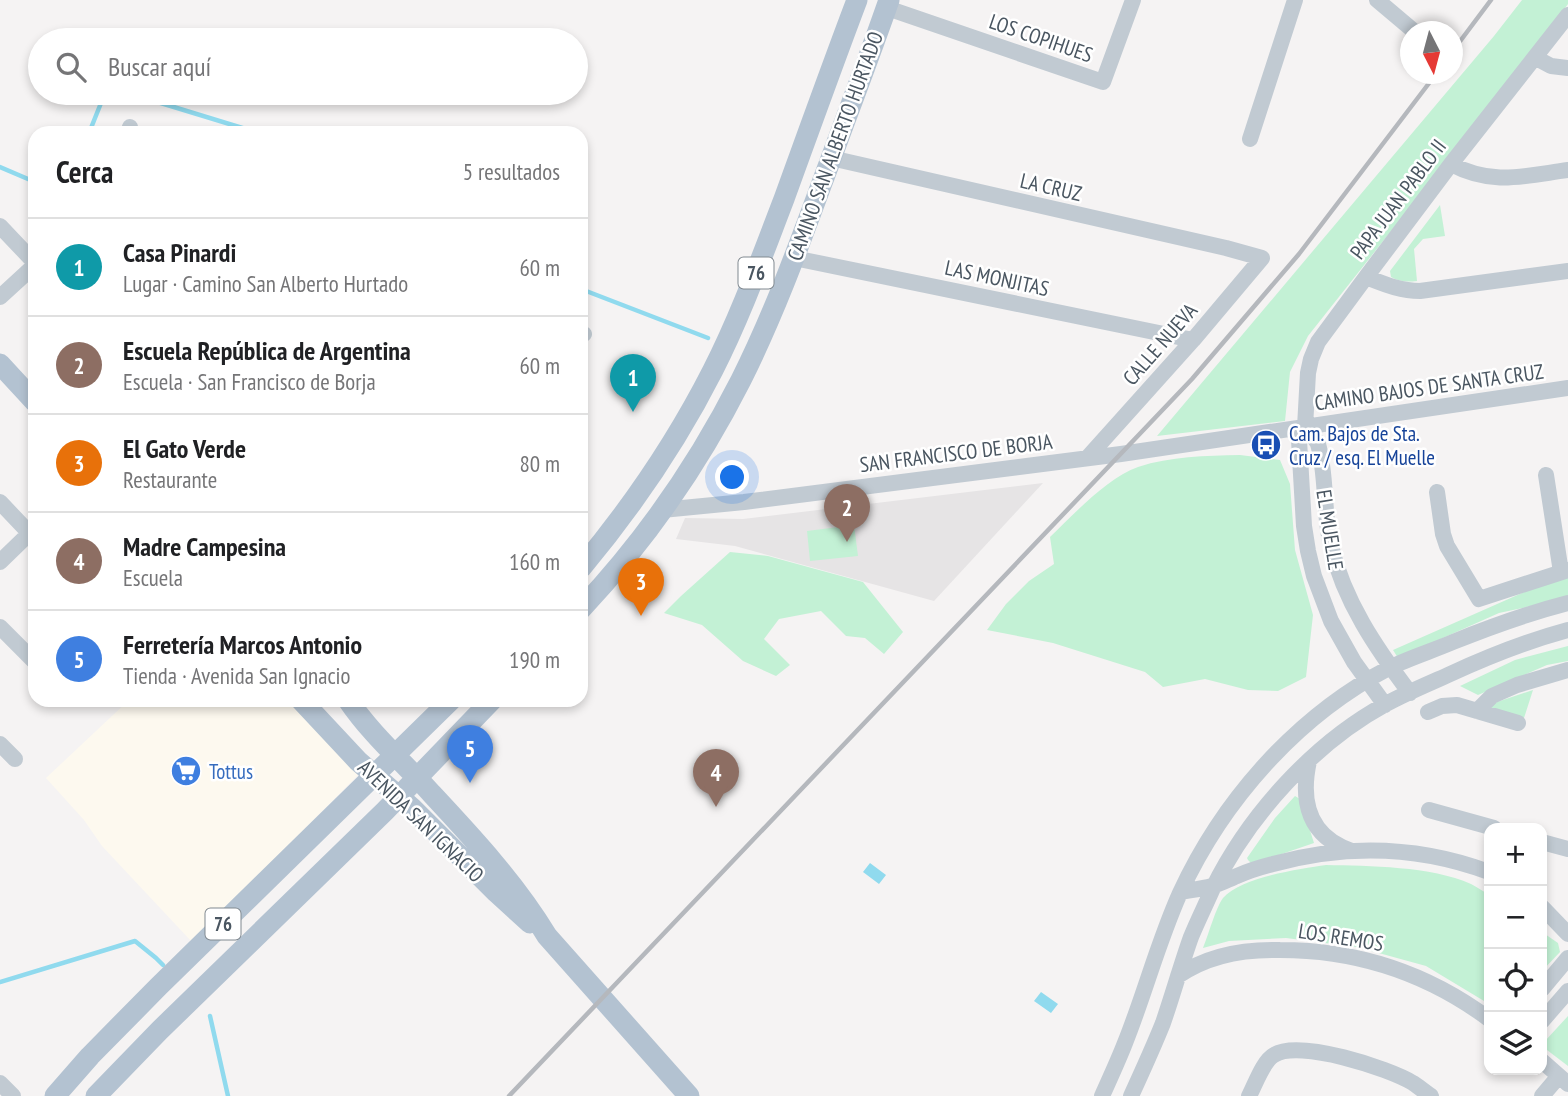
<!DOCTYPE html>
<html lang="es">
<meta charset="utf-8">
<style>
:root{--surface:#fff;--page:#f2f2f2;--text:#202124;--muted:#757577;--line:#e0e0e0;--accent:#1a73e8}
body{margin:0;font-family:"PT Sans Narrow",sans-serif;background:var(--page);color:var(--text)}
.controls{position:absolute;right:21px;bottom:21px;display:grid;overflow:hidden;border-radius:14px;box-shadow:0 4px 10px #0003}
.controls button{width:63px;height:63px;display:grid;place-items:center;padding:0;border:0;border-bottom:2px solid var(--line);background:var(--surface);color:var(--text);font:35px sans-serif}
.compass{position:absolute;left:1400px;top:21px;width:63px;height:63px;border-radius:50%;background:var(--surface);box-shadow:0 4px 10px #0003;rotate:174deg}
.you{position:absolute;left:733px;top:478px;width:24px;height:24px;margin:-18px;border:5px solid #fff;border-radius:50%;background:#1a73e8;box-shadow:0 0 0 10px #1a73e833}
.badge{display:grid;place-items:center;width:46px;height:46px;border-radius:50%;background:var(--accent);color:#fff;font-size:23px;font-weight:700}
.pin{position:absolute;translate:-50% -58px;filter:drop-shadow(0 2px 4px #0008)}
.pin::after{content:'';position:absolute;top:37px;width:24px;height:21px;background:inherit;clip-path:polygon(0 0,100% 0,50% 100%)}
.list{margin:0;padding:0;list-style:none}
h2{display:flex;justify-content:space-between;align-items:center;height:91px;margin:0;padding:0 28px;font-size:30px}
h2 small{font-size:23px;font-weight:400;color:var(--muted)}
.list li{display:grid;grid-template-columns:46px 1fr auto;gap:21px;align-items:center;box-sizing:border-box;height:98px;padding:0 28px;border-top:2px solid var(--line)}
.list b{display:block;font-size:26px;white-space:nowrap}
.list p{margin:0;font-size:23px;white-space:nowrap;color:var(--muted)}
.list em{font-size:23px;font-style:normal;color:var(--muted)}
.icon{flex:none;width:38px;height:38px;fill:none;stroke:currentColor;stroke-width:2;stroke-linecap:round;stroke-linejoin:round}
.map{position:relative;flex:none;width:1568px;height:1096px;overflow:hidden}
.search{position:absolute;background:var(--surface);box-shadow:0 4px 10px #0003;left:28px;top:28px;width:560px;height:77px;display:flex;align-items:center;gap:18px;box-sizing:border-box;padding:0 24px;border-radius:38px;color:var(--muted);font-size:26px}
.panel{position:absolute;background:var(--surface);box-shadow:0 4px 10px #0003;left:28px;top:126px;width:560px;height:581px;border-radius:21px}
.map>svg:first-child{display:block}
</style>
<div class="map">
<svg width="1568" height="1096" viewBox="0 0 1568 1096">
<rect width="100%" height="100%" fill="#f5f3f3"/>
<path fill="#fdf9ef" d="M129,700H292L360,773L192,942L102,846L84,820L46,778Z"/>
<path fill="#e6e4e5" d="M1043,483L934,601L735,546L676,539L685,518L743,519Z"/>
<path fill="#c3f1d5" d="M1522,0H1568V4L1524,63L1308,336L1290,372L1285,421L1157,436L1494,36Z
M1440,205L1445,236L1423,239L1414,249L1417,281C1407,282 1400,282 1391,277L1390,271Z
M1240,455L1280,460L1290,484L1295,550L1313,615L1306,677L1278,691L1248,690L1205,679L1163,687L1145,672L1053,643L987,630L1006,604L1029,581L1054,564L1050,537C1073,515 1108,477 1138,467C1171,456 1205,456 1240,455Z
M854,525L858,556L810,561L807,531Z
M730,552L768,556L863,582L903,632L884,654L865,638L846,636L821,611L779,619L764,639L790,665L776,676L743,661L702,625L664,613L681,596Z
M1568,576V598L1499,613L1398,658L1393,650L1529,590Z
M1568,646V661L1547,665L1478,695L1460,686L1515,660Z
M1533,690L1524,718L1489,707L1491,704Z
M1295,796L1300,799L1314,843L1252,864L1248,860L1247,858L1275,818Z
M1326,865C1369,866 1431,866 1471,884C1477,887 1483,891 1489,895V1004L1426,966L1357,947L1286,938L1229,941L1203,948C1208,936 1216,907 1223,898C1241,877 1300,869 1326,865Z
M1542,932L1558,943L1560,952L1542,971Z
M1568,1016V1066L1547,1050L1545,1041Z"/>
<path fill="#90daee" d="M870,863L886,875L879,884L863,872Z
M1041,992L1058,1004L1051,1013L1034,1001Z"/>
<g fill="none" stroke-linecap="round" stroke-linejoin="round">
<path stroke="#90daee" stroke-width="4.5" d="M128,93L259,133
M89,133L105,93
M0,167L35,182
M581,289L708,338
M0,982L135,941L156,958L163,965
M210,1016L228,1096"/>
<path stroke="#c1cad2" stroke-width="16" d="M1377,0L1415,32
M887,8L1103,82L1133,0
M1536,58L1551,66L1568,68
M128,133L130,127
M1250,139L1295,0
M831,158L1226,248L1262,258L1193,340L1088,457
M1451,164C1492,186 1524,176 1568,170
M0,226L35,263
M794,258L1193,340
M1366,277C1384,284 1400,291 1420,291L1568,271
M0,297L35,265
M581,333L584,334
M1305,427C1309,432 1315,438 1318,444C1327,475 1323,514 1331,546C1344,601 1376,648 1410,693
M1546,475L1561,572
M1437,492L1443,534L1447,546L1479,599L1568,570
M0,502L35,539
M662,510L744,502L1121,454L1568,388
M0,562L35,528
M0,627L35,662
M1385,705L1354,662L1331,621L1314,576L1308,551L1304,526L1299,440L1305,427L1308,373L1311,359L1318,342L1366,277L1451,164L1568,15
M1477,711L1492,696L1517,685L1568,670
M1428,712L1442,706L1457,705L1518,723
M0,744L15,759
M1309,761C1300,802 1309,837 1352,851
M1429,810L1494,828
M1542,842L1568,849
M1181,892C1191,890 1202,889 1212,886C1221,884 1229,879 1237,876C1248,871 1261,867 1273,864C1346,844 1419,846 1489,872
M1542,907L1568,934
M1178,976C1208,955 1243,949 1280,950C1357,950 1427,973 1489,1019
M1542,989L1568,958
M1542,1021L1568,991
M1542,1061L1568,1084
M0,1083L13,1096
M1102,1096C1110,1078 1118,1061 1125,1043C1145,993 1158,942 1180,893C1223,800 1297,716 1389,668C1409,658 1432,651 1453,642C1490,627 1529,613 1568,603
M1131,1096C1142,1072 1153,1048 1163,1023C1173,994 1181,965 1191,937C1198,920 1206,904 1213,888C1249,815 1314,743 1386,704C1406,693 1428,684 1448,675C1487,657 1527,641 1568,630
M1249,1096C1255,1085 1263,1061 1274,1055C1299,1039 1388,1068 1413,1083C1419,1087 1425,1092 1431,1096
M1542,1096L1559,1076"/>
<path stroke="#b3c2d1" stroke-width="21" d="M0,364L35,402
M581,568C632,507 677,441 713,370C741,315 762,256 784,199C808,133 832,66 857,0
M581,609C645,541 699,463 741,380C776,310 802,237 829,164C849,109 870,55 889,0
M301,700L358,761L412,808L496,892L530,923
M348,700C371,734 403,762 431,793C472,837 515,883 547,936L689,1096
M55,1096L90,1056L158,987L451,700
M96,1096L160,1030L385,811L492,700"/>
<path stroke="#b5b8bd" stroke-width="4.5" d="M1452,52L1491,0
M509,1096L1192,379L1299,254L1436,74"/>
</g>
<defs>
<g id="bus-disc" transform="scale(1.575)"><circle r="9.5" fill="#1a4fb4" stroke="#fff"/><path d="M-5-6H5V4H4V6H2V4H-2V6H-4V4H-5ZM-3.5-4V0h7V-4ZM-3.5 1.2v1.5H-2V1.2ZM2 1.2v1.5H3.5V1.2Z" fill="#fff"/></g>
<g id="supermarket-disc" transform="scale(1.575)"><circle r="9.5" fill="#3f7fe0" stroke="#fff"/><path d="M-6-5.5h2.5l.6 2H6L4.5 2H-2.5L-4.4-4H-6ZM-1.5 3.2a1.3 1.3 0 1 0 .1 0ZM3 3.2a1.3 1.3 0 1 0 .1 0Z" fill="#fff"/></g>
</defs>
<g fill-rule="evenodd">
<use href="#bus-disc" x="1266" y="445"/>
<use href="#supermarket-disc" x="186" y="771"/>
</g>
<g text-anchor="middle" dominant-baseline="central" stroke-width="5" stroke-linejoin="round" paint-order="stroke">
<g fill="#fff" stroke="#808990" stroke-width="2">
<rect x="738.5" y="257.5" width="35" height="31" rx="5"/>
<rect x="205.5" y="908.5" width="35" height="31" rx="5"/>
</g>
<g font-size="19" font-weight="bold" fill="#4a5661">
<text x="756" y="273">76</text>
<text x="223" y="924">76</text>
</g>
<g font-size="21" fill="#4a5661" stroke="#fff">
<text transform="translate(1041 38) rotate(19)">LOS COPIHUES</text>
<text transform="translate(835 146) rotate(-70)">CAMINO SAN ALBERTO HURTADO</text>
<text transform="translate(1051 187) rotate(13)">LA CRUZ</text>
<text transform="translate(1398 199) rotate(-53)">PAPA JUAN PABLO II</text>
<text transform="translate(997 278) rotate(12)">LAS MONJITAS</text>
<text transform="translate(1160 344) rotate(-49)">CALLE NUEVA</text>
<text transform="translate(1429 387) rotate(-8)">CAMINO BAJOS DE SANTA CRUZ</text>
<text transform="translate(956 453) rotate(-7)">SAN FRANCISCO DE BORJA</text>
<text transform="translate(1330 530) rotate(81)">EL MUELLE</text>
<text transform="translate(421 821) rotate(44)">AVENIDA SAN IGNACIO</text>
<text transform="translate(1341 937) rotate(9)">LOS REMOS</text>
</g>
<g font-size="21" fill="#164399" stroke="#fff" text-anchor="start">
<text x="1289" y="433">Cam. Bajos de Sta.<tspan x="1289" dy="24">Cruz / esq. El Muelle</tspan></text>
</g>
<g font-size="21" fill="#366cbe" stroke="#fff" text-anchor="start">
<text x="209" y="771">Tottus</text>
</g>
</g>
</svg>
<div class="controls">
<button>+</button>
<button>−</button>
<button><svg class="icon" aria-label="locate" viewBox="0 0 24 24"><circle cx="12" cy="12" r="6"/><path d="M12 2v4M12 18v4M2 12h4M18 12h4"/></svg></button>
<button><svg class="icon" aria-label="layers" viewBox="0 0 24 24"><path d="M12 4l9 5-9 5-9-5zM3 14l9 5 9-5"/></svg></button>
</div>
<svg class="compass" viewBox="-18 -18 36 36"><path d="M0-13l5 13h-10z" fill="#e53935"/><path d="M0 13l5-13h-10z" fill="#757577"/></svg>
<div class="you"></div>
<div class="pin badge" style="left:633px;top:412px;background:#0f9aa8">1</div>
<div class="pin badge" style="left:847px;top:542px;background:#8d6e63">2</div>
<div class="pin badge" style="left:641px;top:616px;background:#e8710a">3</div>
<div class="pin badge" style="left:716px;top:807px;background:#8d6e63">4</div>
<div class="pin badge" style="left:470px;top:783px;background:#3f7fe0">5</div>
<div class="search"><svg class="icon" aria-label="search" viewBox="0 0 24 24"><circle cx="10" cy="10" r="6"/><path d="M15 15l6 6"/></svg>Buscar aquí</div>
<section class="panel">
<h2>Cerca<small>5 resultados</small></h2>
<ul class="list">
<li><span class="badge" style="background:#0f9aa8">1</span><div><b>Casa Pinardi</b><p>Lugar · Camino San Alberto Hurtado</p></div><em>60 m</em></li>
<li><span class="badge" style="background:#8d6e63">2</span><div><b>Escuela República de Argentina</b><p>Escuela · San Francisco de Borja</p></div><em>60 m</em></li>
<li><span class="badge" style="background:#e8710a">3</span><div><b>El Gato Verde</b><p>Restaurante</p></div><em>80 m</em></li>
<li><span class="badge" style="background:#8d6e63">4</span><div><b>Madre Campesina</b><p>Escuela</p></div><em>160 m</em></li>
<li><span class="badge" style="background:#3f7fe0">5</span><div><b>Ferretería Marcos Antonio</b><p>Tienda · Avenida San Ignacio</p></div><em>190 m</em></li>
</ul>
</section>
</div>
